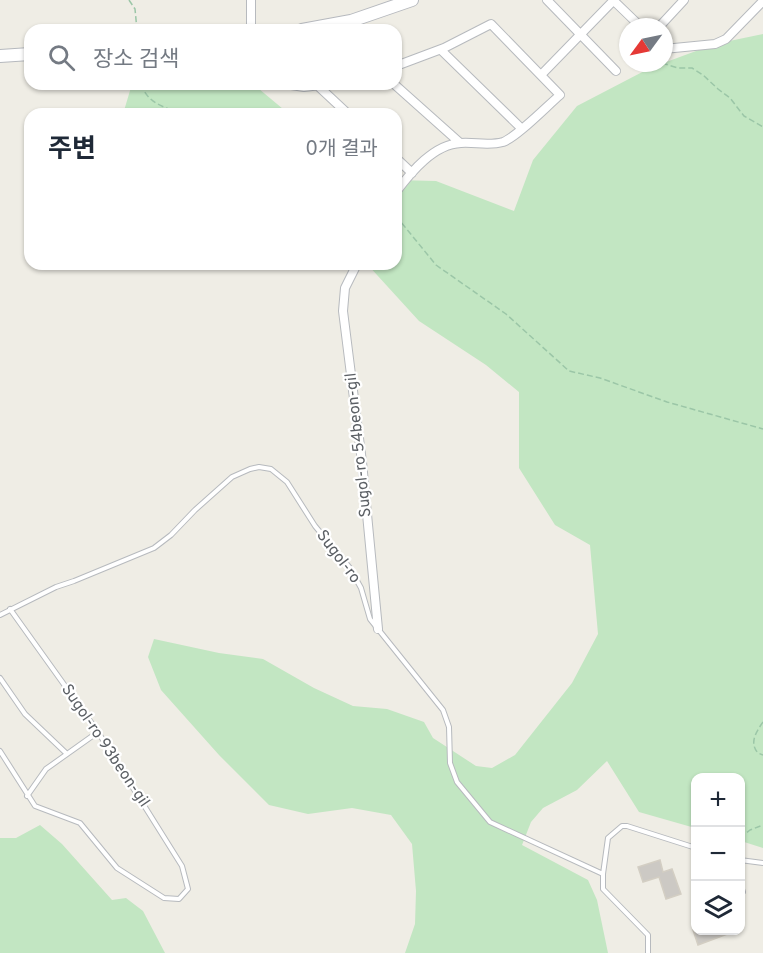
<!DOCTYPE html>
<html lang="ko">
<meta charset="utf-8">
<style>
:root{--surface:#fff;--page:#f6f6f7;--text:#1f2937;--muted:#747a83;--line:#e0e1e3}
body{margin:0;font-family:Overpass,"Noto Sans KR",sans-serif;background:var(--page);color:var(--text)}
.controls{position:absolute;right:18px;bottom:18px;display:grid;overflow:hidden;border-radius:12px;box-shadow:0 2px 4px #0004}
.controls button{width:54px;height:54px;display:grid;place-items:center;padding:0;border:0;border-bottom:2px solid var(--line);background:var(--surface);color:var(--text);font:30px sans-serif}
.compass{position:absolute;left:619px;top:18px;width:54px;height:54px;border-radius:50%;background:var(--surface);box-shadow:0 2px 4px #0004;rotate:237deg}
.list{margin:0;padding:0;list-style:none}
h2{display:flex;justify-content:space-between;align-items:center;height:78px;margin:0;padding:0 24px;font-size:26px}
h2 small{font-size:20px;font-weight:400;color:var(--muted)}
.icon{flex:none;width:33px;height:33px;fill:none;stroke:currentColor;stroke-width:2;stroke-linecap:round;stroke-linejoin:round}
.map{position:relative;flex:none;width:763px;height:953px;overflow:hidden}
.search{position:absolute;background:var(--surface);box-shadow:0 2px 4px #0004;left:24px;top:24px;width:378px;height:66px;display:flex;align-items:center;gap:15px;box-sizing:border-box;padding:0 21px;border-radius:18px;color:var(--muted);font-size:22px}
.panel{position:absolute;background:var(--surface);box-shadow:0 2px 4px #0004;left:24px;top:108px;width:378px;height:162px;border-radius:18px}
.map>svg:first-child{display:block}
</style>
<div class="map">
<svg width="763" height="953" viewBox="0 0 763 953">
<rect width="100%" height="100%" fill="#efede5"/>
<path fill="#c2e6c2" d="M763,34V848L741,841L740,778H696L695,828L639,812L607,761L577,790L543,808L531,822L522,845L588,880L597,900L608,953H405L415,924L416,891L412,844L391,815L352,808L308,814L269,805L219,755L161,690L148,657L154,639L219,653L263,659L314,688L353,706L387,709L424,722L433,738L476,766L492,768L515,755L572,683L598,634L590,545L555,525L519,468V392L486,365L419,321L367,264H396V180L436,181L514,211L533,160L577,106L650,68L715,44Z
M132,84H253L289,114H123Z
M40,825L62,844L112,900L126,898L143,911L165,953H0V838H16Z"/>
<path fill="#ccc9c4" stroke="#d3cec3" stroke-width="1.5" d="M660,860L663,872L672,869L681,894L666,899L659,877L643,882L638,867Z
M696,929V930H738L698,945L693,930Z"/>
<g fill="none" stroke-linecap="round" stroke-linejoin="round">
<g stroke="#b7babe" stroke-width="6">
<path id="lane" d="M0,615L56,587L74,581L154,548L171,535L195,510L232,477L250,469L259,467L271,469L287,482L315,526L350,568L361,588L370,619L443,710L449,727L450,763L457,782L490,822L603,874V889L648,935V953
M0,678L25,714L67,754
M0,751L35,806L80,823L117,868L164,898L179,899L188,889L182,866L98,732L10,609
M27,796L46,769L98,732
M740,860L763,863
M603,874L608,838L622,826H627L696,848
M740,883L743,892"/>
</g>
<g stroke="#b7babe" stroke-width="10">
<path id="street" d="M251,0V30
M547,0L616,71
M613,0L641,27
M659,27L684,0
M664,49L715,44L726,39L763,1
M441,50L521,128
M396,66L444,48L491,24L560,95C547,106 517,137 503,142C489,146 475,142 461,143C434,144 411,172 396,192
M541,75L614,0
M285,84L304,87L329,84
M394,84L459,142
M317,85L348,114
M396,158L412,173
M357,264L345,288L343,311L362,462L378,629"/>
</g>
<g stroke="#b6b9be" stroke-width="14">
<path id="secondary" d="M302,30L351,21L412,0
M0,56L30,54"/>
</g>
<path stroke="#9bc6a7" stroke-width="1.5" stroke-dasharray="6 3" stroke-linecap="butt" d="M129,0L135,9L137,30
M662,63L678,68H692L703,75L718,89L730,98L744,116L763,127
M141,84C148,105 167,108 185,114
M396,216L436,265L506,314L569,371L600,378L667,402L763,429
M763,722C756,732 749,743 758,753L763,755
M740,838L750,830L763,825"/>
<use href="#lane" stroke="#fff" stroke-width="4"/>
<use href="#street" stroke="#fff" stroke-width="8"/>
<use href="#secondary" stroke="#fff" stroke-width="12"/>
</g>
<g text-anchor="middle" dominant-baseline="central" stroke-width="4.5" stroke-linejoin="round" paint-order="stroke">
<g font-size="16" fill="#5c6065" stroke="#fff">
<text transform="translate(359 445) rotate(-96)">Sugol-ro 54beon-gil</text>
<text transform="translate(338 557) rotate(53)">Sugol-ro</text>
<text transform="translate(105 746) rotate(56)">Sugol-ro 93beon-gil</text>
</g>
</g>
</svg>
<div class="controls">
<button>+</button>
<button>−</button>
<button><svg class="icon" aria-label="layers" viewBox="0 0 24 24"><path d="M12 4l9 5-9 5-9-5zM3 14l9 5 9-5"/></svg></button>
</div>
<svg class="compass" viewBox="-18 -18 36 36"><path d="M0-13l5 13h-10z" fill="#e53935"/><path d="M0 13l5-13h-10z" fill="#747a83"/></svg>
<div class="search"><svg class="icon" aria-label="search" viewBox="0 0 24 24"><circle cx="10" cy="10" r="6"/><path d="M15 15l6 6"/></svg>장소 검색</div>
<section class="panel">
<h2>주변<small>0개 결과</small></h2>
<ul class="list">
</ul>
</section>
</div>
